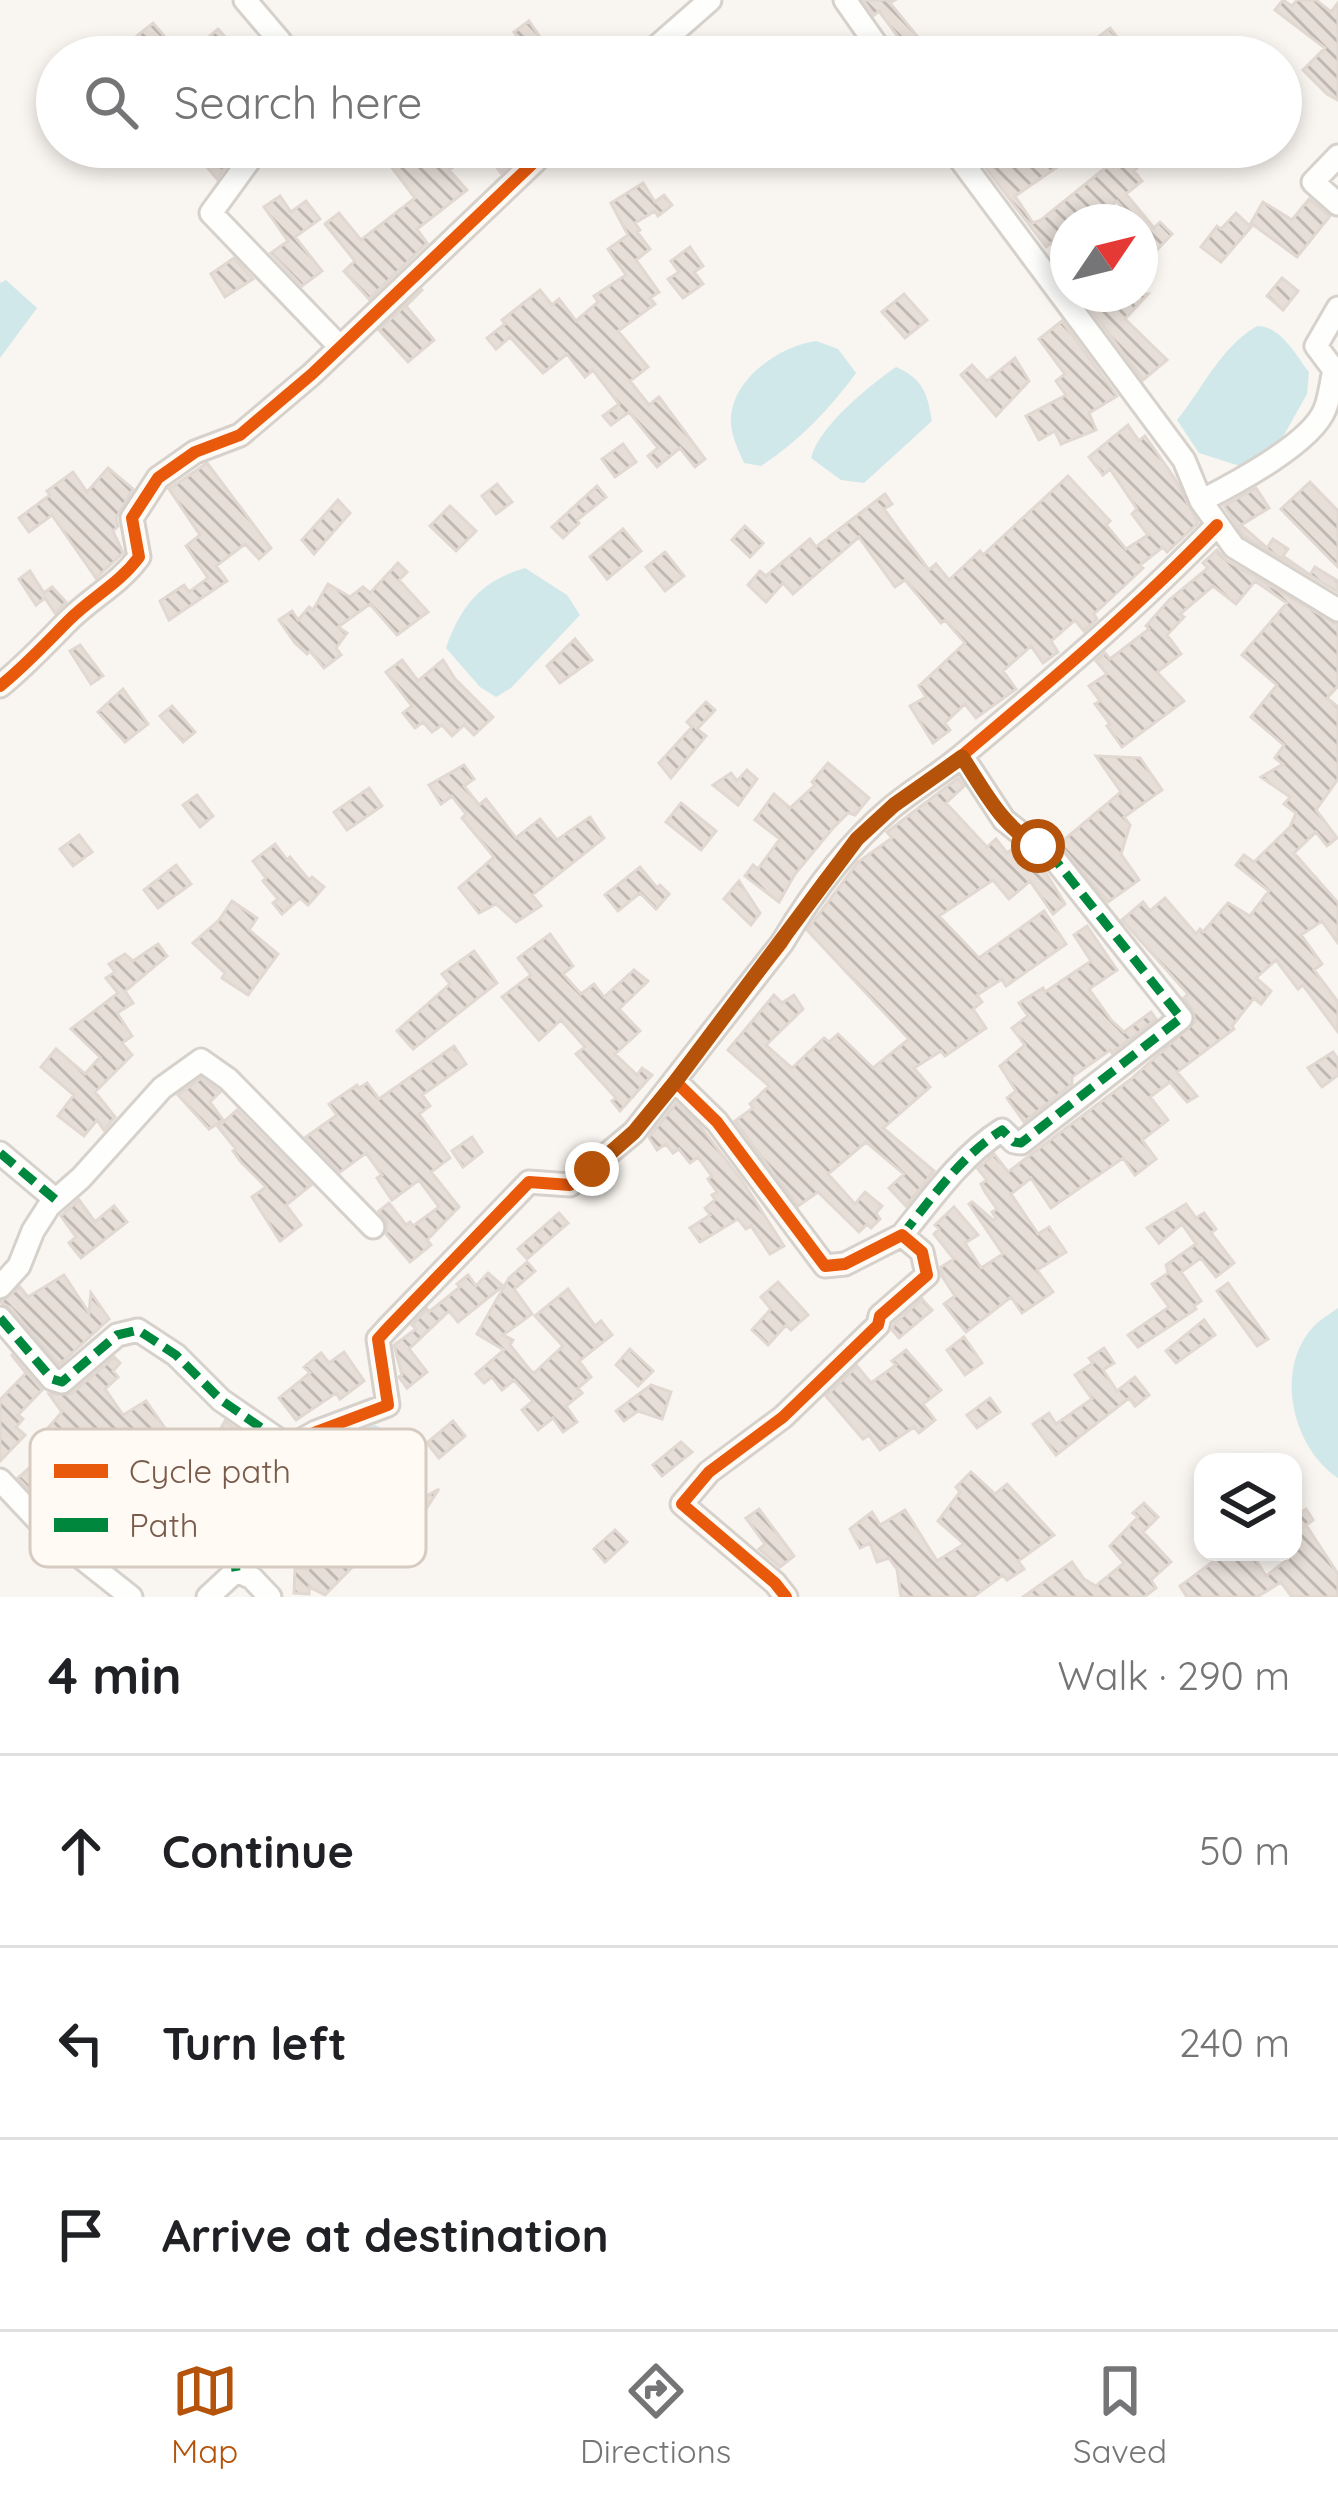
<!DOCTYPE html>
<meta charset="utf-8">
<style>
:root{--surface:#fff;--page:#f6f6f6;--text:#202124;--muted:#757577;--line:#e0e0e0;--accent:#b45309}
body{margin:0;font-family:Quicksand,sans-serif;background:var(--page);color:var(--text)}
.controls{position:absolute;right:36px;bottom:36px;display:grid;overflow:hidden;border-radius:24px;box-shadow:0 6px 18px #0003}
.controls button{width:108px;height:108px;display:grid;place-items:center;padding:0;border:0;border-bottom:3px solid var(--line);background:var(--surface);color:var(--text);font:60px sans-serif}
.compass{position:absolute;left:1050px;top:204px;width:108px;height:108px;border-radius:50%;background:var(--surface);box-shadow:0 6px 18px #0003;rotate:55deg}
.stop{position:absolute;width:36px;height:36px;margin:-27px;border:9px solid #b45309;border-radius:50%;background:#fff}
.stop.end{background:#b45309;border-color:#fff;box-shadow:0 3px 12px #0008}
.list{margin:0;padding:0;list-style:none}
h2{display:flex;justify-content:space-between;align-items:center;height:156px;margin:0;padding:0 48px;font-size:51px}
h2 small{font-size:39px;font-weight:400;color:var(--muted)}
.list li{display:grid;grid-template-columns:78px 1fr auto;gap:36px;align-items:center;box-sizing:border-box;height:192px;padding:0 48px;border-top:3px solid var(--line)}
.list b{display:block;font-size:45px;white-space:nowrap}
.list em{font-size:39px;font-style:normal;color:var(--muted)}
.icon{flex:none;width:66px;height:66px;fill:none;stroke:currentColor;stroke-width:2;stroke-linecap:round;stroke-linejoin:round}
.map{position:relative;flex:none;width:1338px;height:1597px;overflow:hidden}
.search{position:absolute;background:var(--surface);box-shadow:0 6px 18px #0003;left:36px;right:36px;top:36px;height:132px;display:flex;align-items:center;gap:30px;box-sizing:border-box;padding:0 42px;border-radius:66px;color:var(--muted);font-size:45px}
.sheet{height:732px;background:var(--surface)}
nav{display:flex;justify-content:space-around;align-items:center;box-sizing:border-box;height:168px;border-top:3px solid var(--line);background:var(--surface);font-size:33px;color:var(--muted)}
nav a{display:grid;justify-items:center;gap:6px}
nav .on{color:var(--accent)}
.map>svg:first-child{display:block}
</style>
<div class="map">
<svg width="1338" height="1597" viewBox="0 0 1338 1597">
<defs>
<pattern id="building-back-hatch" width="6" height="6" patternUnits="userSpaceOnUse" patternTransform="scale(3)"><rect width="6" height="6" fill="#e6ded7"/><path d="M-1 5l2 2M0 0l6 6M5-1l2 2" fill="none" stroke="#bfb7b1"/></pattern>
</defs>
<rect width="100%" height="100%" fill="#f9f5f0"/>
<path fill="#d0e8ea" d="M6,280L37,308L0,358V283Z
M1257,326C1281,326 1295,354 1309,372L1307,394L1280,442L1259,460L1243,467L1199,453L1177,420C1203,388 1220,348 1257,326Z
M816,341L838,349L856,373C830,409 798,442 761,466L744,463C738,449 730,434 731,418C733,378 780,346 816,341Z
M896,367C923,379 927,392 932,421L864,483L841,480L811,458C819,426 869,386 896,367Z
M525,568L567,595L580,615L511,688L496,697L480,687L446,648C461,605 481,581 525,568Z
M1338,1308V1478C1292,1448 1273,1367 1315,1325C1321,1319 1330,1314 1338,1308Z
M375,1425L400,1437L406,1455L403,1469L341,1529L300,1553L277,1560L256,1558L236,1547L248,1524L303,1445Z"/>
<path fill="url(#building-back-hatch)" stroke="#e2d8d2" stroke-width="3" d="M863,0H895L890,3L934,57H900L893,43L899,38L879,11L874,15Z
M1283,0L1292,6L1297,0H1316L1331,12L1338,3V100L1327,94L1303,70L1325,48L1275,10Z
M529,21L544,43L529,54L514,32Z
M153,23L182,57H154L137,36Z
M1110,28L1127,50L1117,57H1072Z
M218,29L227,39L206,57H185Z
M190,147H210L226,166L217,179Z
M414,147H479L449,170L467,190L417,229L427,243L369,299L344,271L355,261L325,224L339,213L361,240L415,198L390,165Z
M481,147H528L501,173Z
M970,147H996L1007,161L1027,147H1069L1075,155L1015,196L1033,223L1041,220L1131,147H1157L1134,171L1142,181L1126,194L1154,228L1160,222L1172,234L1140,268V222H1134L1117,201L1091,222H1068V230L1046,247Z
M643,183L655,202L664,195L672,205L658,216L655,211L635,223L640,230L637,232L650,249L636,260L659,292L650,298L655,304L618,331L648,367L630,381L649,405L659,397L705,459L695,467L680,448L657,467L648,456L658,448L629,412L611,425L603,416L619,404L593,370L585,377L567,354L543,373L510,337L496,349L487,338L505,324L502,320L540,290L552,305L559,299L576,321L598,302L594,296L626,275L608,249L628,235L611,203Z
M280,196L291,212L306,201L320,219L295,237L322,271L302,286L271,253L288,241L264,207Z
M1309,199L1330,216L1297,257L1251,223L1263,202L1292,220Z
M1236,213L1251,227L1221,262L1201,247L1217,226L1221,229Z
M690,247L703,266L694,272L703,284L683,298L668,279L679,272L671,261Z
M234,258L253,279L225,297L211,274Z
M1282,278L1298,291L1283,310L1267,296Z
M423,289L406,306L434,340L408,362L379,330Z
M904,294L927,320L905,338L882,312Z
M1095,294H1148L1125,319L1167,360L1143,380L1086,303Z
M1062,321L1117,396L1089,413L1096,430L1061,444L1055,431L1039,440L1026,416L1066,395L1056,381L1065,374L1039,339Z
M1015,358L1029,381L996,416L961,375L972,365L987,381Z
M1128,425L1139,441L1145,436L1175,479L1198,523L1167,552L1163,547L1140,565L1143,568L1094,614L1097,619L1084,631L1075,620L1051,641L1058,652L1043,663L1031,646L1003,671L1016,689L976,718L965,704L945,723L950,730L933,743L910,706L926,697L919,686L965,643L945,620L941,623L905,580L895,587L859,537L793,594L783,583L766,602L748,585L760,571L766,576L810,539L816,547L885,494L892,504L884,509L902,534L929,570L936,564L949,580L980,551L983,555L1068,476L1110,521L1106,525L1126,549L1148,535L1132,514L1137,509L1110,469L1103,475L1089,457Z
M623,444L636,462L615,477L602,459Z
M207,463L271,548L259,559L245,544L216,566L227,581L169,620L160,601L184,585L189,592L208,578L186,546L200,535L169,489Z
M108,468L133,489L116,518L118,526L113,531L123,553L96,578L52,515L29,532L19,518L50,495L47,491L73,472L87,492Z
M1310,482L1338,511V567L1281,509Z
M497,484L512,502L496,514L482,496Z
M597,486L606,497L577,520L579,523L563,538L552,527Z
M1256,488L1269,508L1238,527L1224,506Z
M338,500L350,513L314,554L302,540Z
M450,506L476,531L456,551L430,526Z
M745,526L763,543L750,557L732,540Z
M1242,526L1267,548L1273,539L1288,549L1283,556L1310,575L1315,567L1338,581V592L1244,536L1239,529Z
M623,529L641,551L607,579L590,557Z
M1217,550L1226,560L1338,625V686L1327,698L1338,707V779L1316,810L1337,838L1327,846L1316,832L1294,853L1338,903V943L1322,921L1301,935L1322,964L1314,970L1338,1002V1032L1303,985L1298,989L1276,960L1256,978L1271,991L1261,1004L1254,998L1232,1026L1234,1029L1177,1072L1197,1096L1187,1102L1170,1082L1150,1097L1168,1120L1142,1140L1156,1159L1135,1175L1123,1158L1051,1208L1031,1178L1011,1194L1038,1234L1049,1227L1066,1252L1037,1270L1053,1292L1022,1313L1011,1297L966,1332L944,1304L955,1296L942,1276L941,1267L954,1259L934,1234L939,1229L935,1225L954,1207L978,1235L965,1243L981,1268L1003,1254L969,1204L972,1202L993,1220L996,1218L992,1212L997,1209L985,1192L981,1184L987,1180L978,1169L994,1154L1008,1172L1131,1079L1195,1022L1193,1010L1184,998L1188,994L1122,920L1143,902L1150,911L1165,898L1196,934L1200,929L1203,932L1228,903L1250,916L1269,891L1236,865L1244,855L1254,862L1290,827L1296,813L1284,804L1290,797L1261,777L1283,764L1275,758L1284,745L1251,717L1277,685L1242,655L1287,603L1255,581L1236,604L1213,586L1180,614L1184,617L1167,635L1181,654L1157,672L1184,701L1122,747L1107,726L1110,724L1095,704L1100,701L1089,686L1107,674L1096,661L1105,653L1110,659L1149,629L1146,626L1169,600L1208,568L1203,563Z
M665,552L684,576L665,591L646,567Z
M398,563L407,572L399,580L428,612L397,635L370,604L338,627L347,633L336,648L341,655L324,668L310,651L307,654L295,643L279,620L292,611L298,620L309,607L313,610L328,584L350,597L363,587L370,593Z
M30,571L44,593L52,587L66,602L55,613L45,598L36,605L19,579Z
M575,639L592,660L560,683L547,666Z
M80,645L103,676L91,684L70,651Z
M402,660L418,681L443,660L455,679L493,717L474,735L464,725L452,736L442,725L432,732L423,722L415,728L403,713L412,706L386,672Z
M123,689L148,724L125,742L98,712Z
M706,702L715,710L697,729L706,736L671,778L659,763L692,727L687,722Z
M172,706L195,732L183,742L160,716Z
M1096,756L1140,758L1162,790L1124,817L1130,825L1121,854L1139,880L1108,902L1059,844L1121,792Z
M828,763L869,798L855,815L848,813L833,828L795,874L779,902L745,876L753,865L758,869L780,839L755,820L774,794L790,808L815,785L812,782Z
M464,765L474,779L464,786L479,805L486,799L516,838L540,819L557,840L590,817L604,838L532,895L541,906L516,922L496,904L479,913L459,888L494,857L462,818L466,814L452,796L441,804L429,785Z
M747,770L757,779L738,805L713,785L731,773L737,781Z
M958,778L964,786L946,803L987,847L996,839L1007,853L1011,850L1028,870L1035,864L1044,870L1065,904L1053,914L1030,881L1009,899L993,880L939,916L979,958L1044,911L1066,944L1006,986L1002,979L977,995L982,1002L973,1009L986,1028L945,1056L941,1051L914,1068L930,1087L883,1128L934,1171L906,1206L889,1188L904,1174L866,1142L828,1174L855,1204L865,1192L882,1206L876,1213L880,1219L871,1228L867,1224L859,1232L818,1192L798,1206L735,1121L753,1108L750,1104L769,1086L728,1050L774,995L782,1003L794,995L803,1009L766,1045L792,1068L824,1038L829,1042L838,1034L873,1068L909,1039L807,930L858,862L892,838L887,832Z
M369,788L382,806L347,830L334,812Z
M197,795L213,816L200,827L183,805Z
M681,803L716,831L701,850L666,822Z
M79,835L92,852L73,866L60,849Z
M275,844L287,860L290,857L309,880L312,877L324,887L308,905L300,898L282,914L273,903L278,899L263,881L266,878L253,861Z
M176,865L191,884L158,908L144,890Z
M640,867L657,888L660,885L669,894L656,909L640,893L618,911L605,895Z
M739,881L760,913L751,925L724,899Z
M232,901L257,918L249,930L278,954L248,995L222,978L225,973L193,943L219,920Z
M1087,926L1117,970L1089,989L1111,1020L1124,1032L1151,1012L1156,1019L1112,1053L1110,1050L1072,1077V1084L1024,1122L1007,1098L1016,1091L1000,1066L1025,1045L1012,1028L1028,1016L1019,1003L1043,988L1045,992L1091,961L1074,935Z
M550,934L573,966L563,974L581,994L594,984L604,997L634,970L648,981L619,1009L640,1031L615,1054L637,1075L642,1068L652,1075L620,1111L612,1101L616,1098L576,1054L585,1047L561,1020L539,1040L502,997L531,975L518,958Z
M158,944L167,956L125,991L133,1003L117,1013L132,1036L122,1043L132,1055L95,1092L115,1117L104,1130L97,1120L84,1136L58,1116L74,1095L41,1067L56,1049L85,1074L100,1057L71,1029L118,993L106,978L115,972L109,964L125,954L133,961Z
M474,951L497,983L413,1049L397,1031L450,984L442,974Z
M454,1046L466,1064L422,1095L430,1106L419,1114L450,1158L431,1172L459,1207L427,1240L431,1245L410,1262L386,1234L387,1222L379,1211L389,1203L406,1225L410,1222L413,1226L439,1207L419,1180L392,1200L377,1178L382,1175L366,1153L340,1172L306,1137L337,1115L329,1104L357,1085L359,1088L367,1083L379,1099Z
M1333,1052L1338,1059V1075L1322,1087L1308,1068Z
M201,1078L220,1092L210,1102L223,1120L209,1129L178,1095Z
M676,1103L700,1126L743,1182L784,1246L770,1254L751,1226L746,1229L738,1219L700,1242L690,1228L710,1215L705,1208L715,1200L712,1195L717,1192L708,1179L712,1176L698,1157L690,1163L679,1149L673,1153L666,1144L657,1150L649,1137Z
M237,1110L311,1185L286,1205L301,1225L280,1241L252,1197L266,1187L241,1162L233,1151L236,1149L218,1127Z
M472,1137L482,1152L463,1167L452,1151Z
M79,1200L95,1222L114,1206L127,1222L81,1258L69,1243L76,1237L61,1216Z
M1186,1204L1196,1218L1204,1213L1216,1229L1211,1233L1234,1263L1216,1277L1201,1258L1181,1272L1201,1301L1194,1306L1196,1309L1138,1347L1128,1335L1169,1307L1152,1284L1168,1273L1166,1265L1196,1244L1182,1224L1159,1243L1147,1228Z
M559,1213L568,1223L527,1259L518,1249Z
M527,1262L535,1271L514,1289L532,1314L503,1335L513,1340L510,1345L530,1370L534,1373L563,1346L535,1316L568,1289L595,1326L601,1321L612,1335L579,1361L591,1377L578,1388L582,1393L566,1406L577,1422L563,1432L553,1418L538,1430L522,1410L533,1401L514,1380L502,1390L492,1377L484,1383L476,1374L504,1350L477,1334L509,1278Z
M488,1273L503,1286L458,1322L449,1311L409,1349L427,1372L407,1388L399,1377L402,1375L394,1345L416,1329L412,1325L427,1309L429,1312L460,1287L457,1284L468,1275L476,1286Z
M64,1275L89,1313L91,1293L109,1319L59,1365L11,1308L0,1302L20,1287L28,1297Z
M778,1282L808,1315L791,1330L786,1325L768,1345L752,1330L771,1309L761,1297Z
M1228,1283L1268,1339L1257,1346L1217,1291Z
M922,1299L932,1310L899,1338L892,1330L894,1324Z
M1204,1320L1215,1335L1176,1363L1166,1351Z
M964,1337L982,1363L965,1375L947,1350Z
M1104,1348L1114,1363L1103,1370L1117,1391L1135,1377L1149,1395L1135,1406L1129,1398L1056,1455L1033,1424L1049,1413L1056,1424L1092,1399L1075,1375L1093,1363L1089,1358Z
M630,1349L653,1371L638,1386L616,1365Z
M906,1350L941,1390L923,1404L935,1420L919,1433L914,1427L880,1450L869,1435L863,1439L826,1396L857,1366L871,1383L896,1365L892,1361Z
M344,1352L364,1381L340,1399L336,1393L296,1420L279,1398L310,1373L304,1367L321,1353L329,1363Z
M11,1354L42,1390L18,1415L23,1419L16,1427L25,1435L0,1461V1400L26,1373Z
M114,1357L120,1363L113,1371L118,1377L105,1389L123,1415L146,1401L183,1454L174,1465L141,1440L119,1457L116,1453L86,1476L80,1469L42,1503L18,1478L52,1447L40,1437L62,1412L49,1394H71Z
M651,1385L671,1392L662,1419L638,1411L624,1421L616,1411Z
M990,1398L1000,1412L977,1428L967,1415Z
M225,1421L250,1439L237,1455L216,1437Z
M453,1421L465,1436L439,1458L427,1443Z
M681,1442L692,1452L662,1476L653,1465Z
M971,1472L995,1494L1007,1484L1054,1535L1018,1561L1024,1569L1007,1580L1003,1575L973,1597H901L897,1569L889,1558L877,1562L870,1543L860,1548L850,1529L872,1512L880,1525L905,1510L937,1561L964,1544L938,1521L960,1492L956,1487Z
M403,1482L419,1500L439,1489L407,1538L397,1531L381,1547L371,1554L368,1551L325,1595L309,1587V1594L294,1593L295,1568L308,1569L339,1537L363,1520L380,1502L378,1499Z
M1144,1503L1158,1517L1143,1532L1171,1562L1151,1580L1156,1588L1144,1597H1023L1072,1562L1084,1579L1096,1586L1124,1563L1110,1546L1138,1517L1133,1513Z
M1293,1507L1298,1514L1306,1509L1313,1520L1306,1525L1338,1574V1597H1292L1281,1582L1257,1597H1187L1180,1586L1226,1552H1251L1266,1576L1288,1559L1283,1552H1293Z
M759,1509L794,1556L780,1567L759,1549L765,1544L746,1518Z
M615,1530L627,1542L605,1562L594,1549Z"/>
<g fill="none" stroke-linecap="round" stroke-linejoin="round">
<g stroke="#d7d1cb" stroke-width="27">
<path id="minor" d="M245,0L280,41L266,57
M845,0L885,57
M645,57L710,0
M259,147L211,213L340,347
M951,147L1184,460L1201,501L1234,547L1338,610
M1338,156L1313,182L1338,204
M1201,501C1234,484 1312,443 1325,409C1330,397 1331,382 1334,370L1316,346L1338,308
M0,686C26,665 46,643 69,620C92,597 119,584 139,557L132,518L158,478L195,452L240,435L312,374L550,147
M675,1081L717,1122L825,1266L845,1264L902,1235L922,1252L927,1275L880,1316L878,1325L783,1417L709,1472L682,1504L775,1583L786,1597
M0,1153L56,1200
M902,1235C932,1198 961,1156 1002,1130L1014,1142L1021,1143L1181,1018L1056,861L1004,820L962,756
M0,1287L19,1266L33,1231L49,1206L81,1178L162,1088L201,1060L228,1079L373,1227
M0,1318L52,1379L62,1382L117,1335L138,1330L176,1355L221,1400L289,1447L231,1536L236,1571
M289,1447L316,1432L388,1405L378,1339L387,1329L529,1182L570,1185L634,1132L782,943C812,893 847,845 891,808C915,788 942,773 965,753C1052,680 1138,607 1217,525
M0,1480L49,1532L131,1597
M208,1597L236,1571L252,1578L270,1597"/>
</g>
<use href="#minor" stroke="#fefefd" stroke-width="21"/>
<path stroke="#00873e" stroke-width="9" stroke-dasharray="18 9" stroke-linecap="butt" d="M0,1153L56,1200
M902,1235C932,1198 961,1156 1002,1130L1014,1142L1021,1143L1181,1018L1056,861L1004,820L962,756
M0,1318L52,1379L62,1382L117,1335L138,1330L176,1355L221,1400L289,1447L231,1536L236,1571"/>
<g stroke="#fffaf3" stroke-width="20">
<path id="cycleway" d="M0,686C26,665 46,643 69,620C92,597 119,584 139,557L132,518L158,478L195,452L240,435L312,374L550,147
M675,1081L717,1122L825,1266L845,1264L902,1235L922,1252L927,1275L880,1316L878,1325L783,1417L709,1472L682,1504L775,1583L786,1597
M289,1447L316,1432L388,1405L378,1339L387,1329L529,1182L570,1185L634,1132L782,943C812,893 847,845 891,808C915,788 942,773 965,753C1052,680 1138,607 1217,525"/>
</g>
<use href="#cycleway" stroke="#e8590c" stroke-width="12"/>
</g>
<g fill="none" stroke-linecap="round" stroke-linejoin="round">
<path stroke="#b45309" stroke-width="15" d="M592,1169L634,1132L676,1081L857,839L894,805L962,757C984,790 1002,827 1038,846"/>
</g>
<rect x="30" y="1429" width="396" height="138" rx="18" fill="#fffaf3" stroke="#d7cbc1" stroke-width="3"/>
<rect x="54" y="1464" width="54" height="14" fill="#e8590c"/>
<rect x="54" y="1518" width="54" height="14" fill="#00873e"/>
<g font-size="33" fill="#7a5c4d">
<text x="129" y="1483">Cycle path</text>
<text x="129" y="1537">Path</text>
</g>
</svg>
<div class="controls">
<button><svg class="icon" aria-label="layers" viewBox="0 0 24 24"><path d="M12 4l9 5-9 5-9-5zM3 14l9 5 9-5"/></svg></button>
</div>
<svg class="compass" viewBox="-18 -18 36 36"><path d="M0-13l5 13h-10z" fill="#e53935"/><path d="M0 13l5-13h-10z" fill="#757577"/></svg>
<div class="stop" style="left:1038px;top:846px"></div>
<div class="stop end" style="left:592px;top:1169px"></div>
<div class="search"><svg class="icon" aria-label="search" viewBox="0 0 24 24"><circle cx="10" cy="10" r="6"/><path d="M15 15l6 6"/></svg>Search here</div>
</div>
<section class="sheet">
<h2>4 min<small>Walk · 290 m</small></h2>
<ul class="list">
<li><svg class="icon" aria-label="ahead" viewBox="0 0 24 24"><path d="M12 20V5M6 11l6-6 6 6"/></svg><div><b>Continue</b></div><em>50 m</em></li>
<li><svg class="icon" aria-label="left" viewBox="0 0 24 24"><path d="M17 20v-9H6M10 6l-5 5 5 5"/></svg><div><b>Turn left</b></div><em>240 m</em></li>
<li><svg class="icon" aria-label="arrive" viewBox="0 0 24 24"><path d="M6 21V4h12l-3 4 3 4H6"/></svg><div><b>Arrive at destination</b></div></li>
</ul>
</section>
<nav>
<a class="on"><svg class="icon" aria-label="map" viewBox="0 0 24 24"><path d="M3 6l6-2 6 2 6-2v14l-6 2-6-2-6 2zM9 4v14M15 6v14"/></svg>Map</a>
<a><svg class="icon" aria-label="directions" viewBox="0 0 24 24"><path d="M12 3l9 9-9 9-9-9zM9 14v-3h6M13 9l2 2-2 2"/></svg>Directions</a>
<a><svg class="icon" aria-label="saved" viewBox="0 0 24 24"><path d="M7 4h10v16l-5-4-5 4z"/></svg>Saved</a>
</nav>
